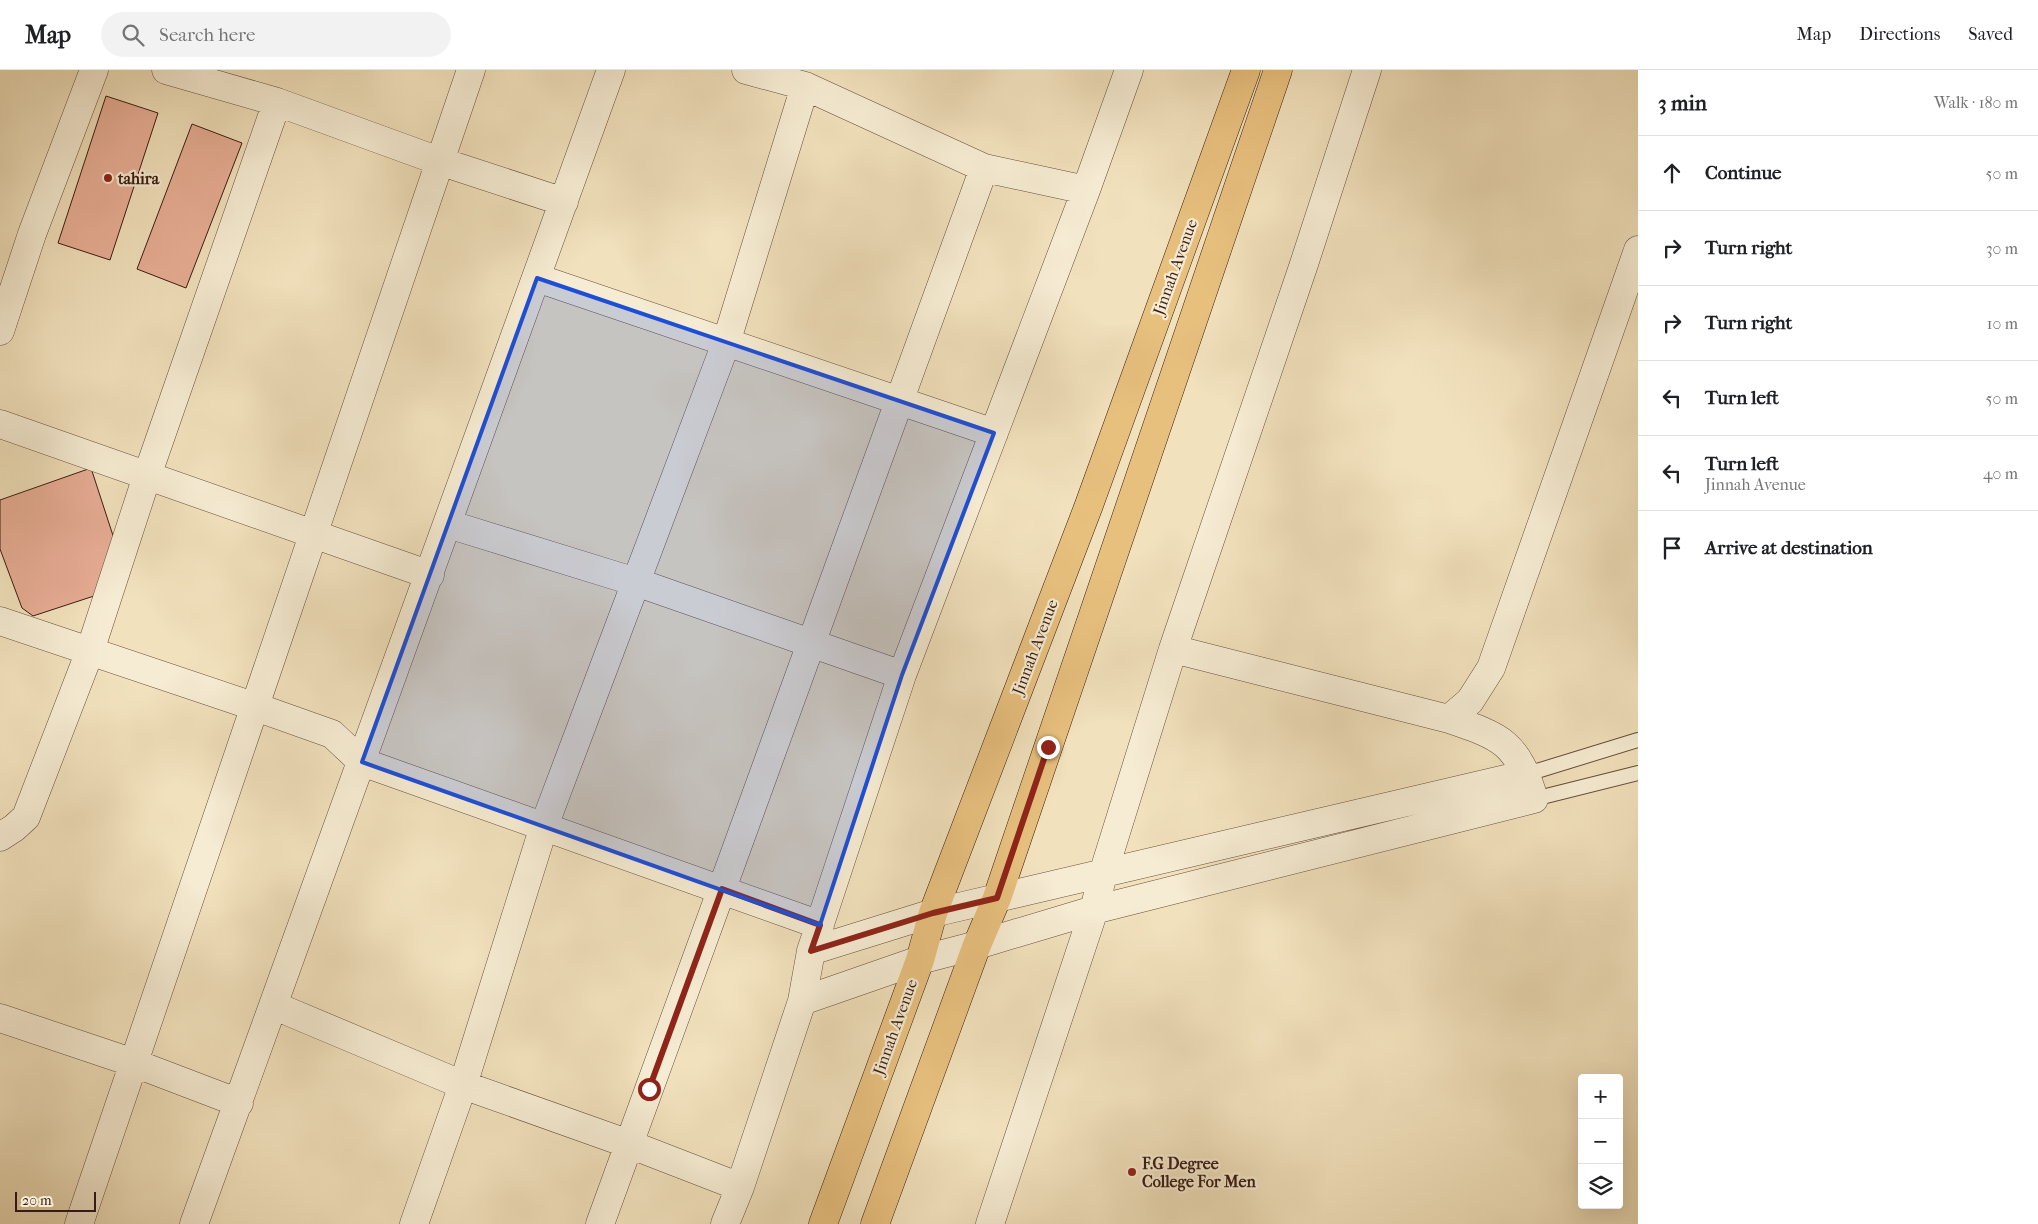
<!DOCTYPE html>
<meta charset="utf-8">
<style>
:root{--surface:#fff;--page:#f2f2f2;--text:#202124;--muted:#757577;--line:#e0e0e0}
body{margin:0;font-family:"IM FELL French Canon",serif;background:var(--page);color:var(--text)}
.controls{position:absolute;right:15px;bottom:15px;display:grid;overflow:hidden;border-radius:5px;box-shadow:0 5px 20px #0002}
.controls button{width:45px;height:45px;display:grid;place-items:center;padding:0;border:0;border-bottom:1px solid var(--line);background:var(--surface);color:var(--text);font:25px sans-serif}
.scale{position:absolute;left:15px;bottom:12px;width:81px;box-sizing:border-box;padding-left:5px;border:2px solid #391c11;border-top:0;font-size:14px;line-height:18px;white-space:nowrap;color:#391c11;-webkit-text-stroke:4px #f6ecd3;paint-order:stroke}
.stop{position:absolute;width:15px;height:15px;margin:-11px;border:4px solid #8f2418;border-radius:50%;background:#fff}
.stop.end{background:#8f2418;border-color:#fff;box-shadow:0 1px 5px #0008}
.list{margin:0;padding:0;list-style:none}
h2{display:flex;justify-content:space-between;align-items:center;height:65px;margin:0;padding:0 20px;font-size:21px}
h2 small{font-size:16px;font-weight:400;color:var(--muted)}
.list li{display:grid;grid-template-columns:32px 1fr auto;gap:15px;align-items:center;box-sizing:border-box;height:75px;padding:0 20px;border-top:1px solid var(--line)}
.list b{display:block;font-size:19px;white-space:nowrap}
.list p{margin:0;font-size:16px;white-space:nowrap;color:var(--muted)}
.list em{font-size:16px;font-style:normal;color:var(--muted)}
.icon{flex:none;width:28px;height:28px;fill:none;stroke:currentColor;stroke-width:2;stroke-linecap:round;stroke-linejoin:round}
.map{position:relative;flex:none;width:1638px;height:1154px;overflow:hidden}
header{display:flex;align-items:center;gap:30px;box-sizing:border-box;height:70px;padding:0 25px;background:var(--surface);border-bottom:1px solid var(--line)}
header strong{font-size:24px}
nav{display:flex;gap:28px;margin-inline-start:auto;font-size:18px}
.search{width:350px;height:45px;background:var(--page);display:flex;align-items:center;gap:12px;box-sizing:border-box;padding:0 18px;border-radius:28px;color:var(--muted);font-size:19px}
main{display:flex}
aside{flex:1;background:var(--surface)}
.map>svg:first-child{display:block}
</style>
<header>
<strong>Map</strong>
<div class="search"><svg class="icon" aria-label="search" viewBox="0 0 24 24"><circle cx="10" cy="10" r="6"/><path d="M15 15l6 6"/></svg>Search here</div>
<nav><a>Map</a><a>Directions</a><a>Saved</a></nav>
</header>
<main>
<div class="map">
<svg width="1638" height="1154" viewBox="0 0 1638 1154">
<rect width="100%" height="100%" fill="#f1e1bc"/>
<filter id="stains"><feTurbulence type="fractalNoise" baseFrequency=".004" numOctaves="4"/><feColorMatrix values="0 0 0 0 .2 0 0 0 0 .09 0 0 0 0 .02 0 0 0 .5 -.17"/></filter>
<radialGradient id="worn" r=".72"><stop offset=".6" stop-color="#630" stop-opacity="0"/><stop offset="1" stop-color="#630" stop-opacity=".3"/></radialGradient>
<path fill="#e8ae96" stroke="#391c11" d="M106,26L158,43L110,190L58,173Z
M192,54L242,73L186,218L137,199Z
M91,398L120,487L100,524L33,546L22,538L0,479V430Z"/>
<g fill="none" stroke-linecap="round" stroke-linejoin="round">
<g stroke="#674d3c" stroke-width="16">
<path id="lane" d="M1527,704L1638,670
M1534,729L1638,703"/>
</g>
<g stroke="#674d3c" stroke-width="29">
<path id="street" d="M166,0L277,32L439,91L564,132
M746,0L805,16L984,98L1086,120
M537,208L994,363
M0,261L32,164L94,0
M0,354L430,505
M448,454L636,512L902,605
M0,551L256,637L332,664L362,692L820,855
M1449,649L1470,631L1491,598L1638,180
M0,767L14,758L26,747L90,581L147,406L277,32
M811,881L933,843L1527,704
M802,931L920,890L977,875L1094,840L1534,729C1517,672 1502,667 1449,649L1173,579
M275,936L463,1015L629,1074L740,1117
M0,948L134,993L239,1033
M79,1154L471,0
M194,1154L611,0
M414,1154L463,1015L544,756L726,273L805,16
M600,1154L984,98
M725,1154L740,1117L802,931L811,881L902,605L1086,120L1129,0
M990,1154L1094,840L1103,804L1173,579L1304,194L1367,0"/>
</g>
<g stroke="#391c11" stroke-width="29">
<path id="primary" d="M823,1154L920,890L933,843L1089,435L1246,0
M875,1154L977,875L997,828L1278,0"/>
</g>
<use href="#lane" stroke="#f6ecd3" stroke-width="14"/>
<use href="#street" stroke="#f6ecd3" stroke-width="28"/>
<use href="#primary" stroke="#e8c07e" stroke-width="28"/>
</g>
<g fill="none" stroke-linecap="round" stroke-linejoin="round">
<path stroke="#8f2418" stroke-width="6" d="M649,1019L722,819L820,855L811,881L933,843L997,828L1048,677"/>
</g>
<path fill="#1d4ed8" fill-opacity="0.2" stroke="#1d4ed8" stroke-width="4" stroke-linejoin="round" d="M537,208L994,363L902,605L820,855L362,692Z"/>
<g fill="#8f2418" stroke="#f6ecd3" stroke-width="2">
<circle cx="108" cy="108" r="5"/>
<circle cx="1132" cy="1102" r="5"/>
</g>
<g text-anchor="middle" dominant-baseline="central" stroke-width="4.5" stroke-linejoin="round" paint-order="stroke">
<g font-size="16" font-weight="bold" fill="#391c11" stroke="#f6ecd3" text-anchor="start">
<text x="118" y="108">tahira</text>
<text x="1142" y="1093">F.G Degree<tspan x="1142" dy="18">College For Men</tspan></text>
</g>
<g font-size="16" fill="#391c11" stroke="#f6ecd3">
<text transform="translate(1175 197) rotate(-70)">Jinnah Avenue</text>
<text transform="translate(1035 577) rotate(-69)">Jinnah Avenue</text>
<text transform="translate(895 957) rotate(-70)">Jinnah Avenue</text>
</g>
</g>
<rect width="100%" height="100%" filter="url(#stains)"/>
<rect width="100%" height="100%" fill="url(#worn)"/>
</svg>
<div class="controls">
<button>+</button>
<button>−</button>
<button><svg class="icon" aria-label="layers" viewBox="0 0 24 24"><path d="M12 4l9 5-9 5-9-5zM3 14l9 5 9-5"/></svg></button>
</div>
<div class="scale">20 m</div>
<div class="stop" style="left:649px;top:1019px"></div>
<div class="stop end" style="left:1048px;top:677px"></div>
</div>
<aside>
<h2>3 min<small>Walk · 180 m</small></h2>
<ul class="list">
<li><svg class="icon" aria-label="ahead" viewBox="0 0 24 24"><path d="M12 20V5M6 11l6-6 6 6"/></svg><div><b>Continue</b></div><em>50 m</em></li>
<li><svg class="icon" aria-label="right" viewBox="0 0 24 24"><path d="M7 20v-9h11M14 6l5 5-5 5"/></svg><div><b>Turn right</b></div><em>30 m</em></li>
<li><svg class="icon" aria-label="right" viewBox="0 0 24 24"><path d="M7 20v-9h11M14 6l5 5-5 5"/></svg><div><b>Turn right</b></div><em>10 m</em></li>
<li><svg class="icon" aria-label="left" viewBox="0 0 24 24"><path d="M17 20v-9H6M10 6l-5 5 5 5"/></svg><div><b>Turn left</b></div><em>50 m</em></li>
<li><svg class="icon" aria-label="left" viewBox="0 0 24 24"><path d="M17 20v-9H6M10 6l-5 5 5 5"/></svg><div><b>Turn left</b><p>Jinnah Avenue</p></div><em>40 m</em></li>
<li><svg class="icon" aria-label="arrive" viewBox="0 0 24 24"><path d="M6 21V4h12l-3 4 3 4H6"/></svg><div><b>Arrive at destination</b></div></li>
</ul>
</aside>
</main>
